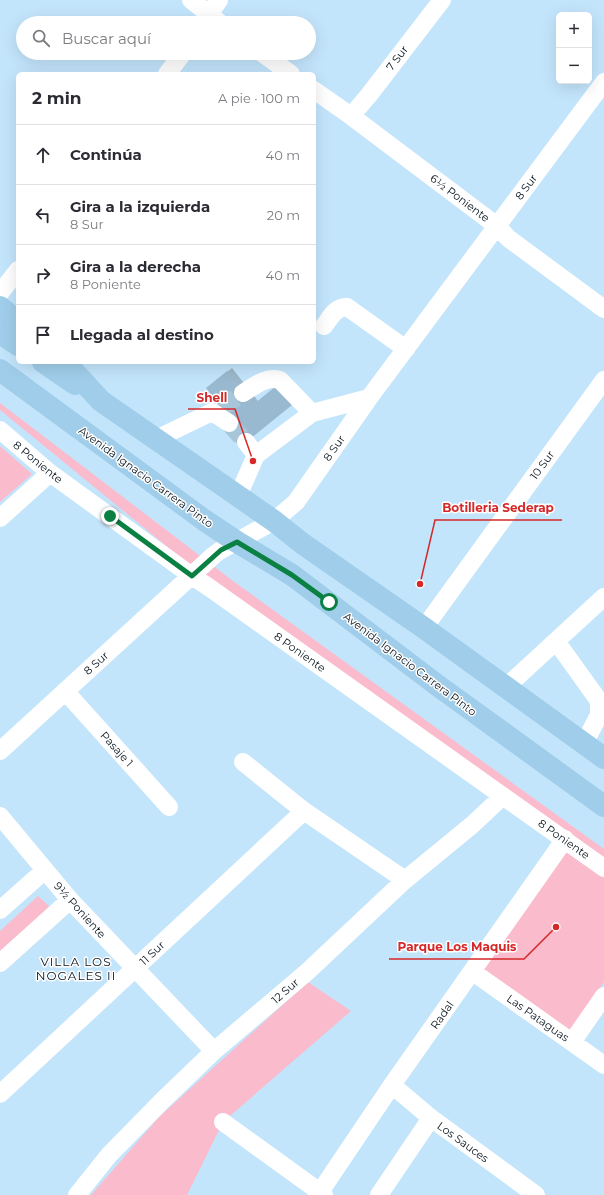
<!DOCTYPE html>
<html lang="es">
<meta charset="utf-8">
<style>
:root{--surface:#fff;--page:#f2f2f3;--text:#2b2b33;--muted:#7c7c81;--line:#e1e1e2}
body{margin:0;font-family:Montserrat,sans-serif;background:var(--page);color:var(--text)}
.controls{position:absolute;right:12px;top:12px;display:grid;overflow:hidden;border-radius:6px;box-shadow:0 4px 16px #0002}
.controls button{width:36px;height:36px;display:grid;place-items:center;padding:0;border:0;border-bottom:1px solid var(--line);background:var(--surface);color:var(--text);font:20px sans-serif}
.stop{position:absolute;width:12px;height:12px;margin:-9px;border:3px solid #0b8043;border-radius:50%;background:#fff}
.stop.end{background:#0b8043;border-color:#fff;box-shadow:0 1px 4px #0008}
.list{margin:0;padding:0;list-style:none}
h2{display:flex;justify-content:space-between;align-items:center;height:52px;margin:0;padding:0 16px;font-size:17px}
h2 small{font-size:13px;font-weight:400;color:var(--muted)}
.list li{display:grid;grid-template-columns:26px 1fr auto;gap:12px;align-items:center;box-sizing:border-box;height:60px;padding:0 16px;border-top:1px solid var(--line)}
.list b{display:block;font-size:15px;white-space:nowrap}
.list p{margin:0;font-size:13px;white-space:nowrap;color:var(--muted)}
.list em{font-size:13px;font-style:normal;color:var(--muted)}
.icon{flex:none;width:22px;height:22px;fill:none;stroke:currentColor;stroke-width:2;stroke-linecap:round;stroke-linejoin:round}
.map{position:relative;flex:none;width:604px;height:1195px;overflow:hidden}
.search{position:absolute;background:var(--surface);box-shadow:0 4px 16px #0002;left:16px;top:16px;width:300px;height:44px;display:flex;align-items:center;gap:10px;box-sizing:border-box;padding:0 14px;border-radius:22px;color:var(--muted);font-size:15px}
.panel{position:absolute;background:var(--surface);box-shadow:0 4px 16px #0002;left:16px;top:72px;width:300px;height:292px;border-radius:6px}
.map>svg:first-child{display:block}
</style>
<div class="map">
<svg width="604" height="1195" viewBox="0 0 604 1195">
<rect width="100%" height="100%" fill="#c3e5fc"/>
<path fill="#fabbcd" d="M0,403L233,581L604,849V860L192,567L0,410Z
M0,446L32,474L0,502Z
M565,847L604,875V982L563,1041L472,980Z
M38,896L50,907L0,951V931Z
M308,982L351,1011L223,1122L187,1195H91L159,1117Z"/>
<path fill="#0003" d="M232,368L258,401L230,424L212,384Z"/>
<path fill="#98b9cf" d="M227,371L254,404L276,386L292,405L240,447L224,427L221,408L206,388Z"/>
<g fill="none" stroke-linecap="round" stroke-linejoin="round">
<path stroke="#a7c6da" stroke-width="18" stroke-dasharray="18 9" stroke-linecap="butt" d="M221,408L243,393
M229,423L246,442"/>
<path stroke="#fff" stroke-width="18" d="M191,0L220,23
M203,23L219,0
M262,53L291,74
M167,74L183,53
M314,90L351,116L497,226L508,238L604,309
M351,116L369,95L442,0
M0,293L18,270
M324,326C330,318 336,306 347,307L406,349
M243,393C255,386 265,376 280,380L312,413L256,455
M312,413L369,398
M0,430L50,473L192,576L210,588L604,868
M156,439L212,412L229,423
M238,496L256,455L246,442
M0,518L50,473
M424,628L604,380
M556,641L599,701V715L584,744
M506,687L604,597
M65,691L169,807
M0,751L214,555L221,550L274,521L296,502L369,398L604,82
M243,762L304,811L405,880
M0,816L70,900L214,1051
M0,910L45,870
M0,963L70,900
M473,972L604,1065
M572,1042L604,996
M392,1085L431,1118L536,1195
M0,1094L304,811
M223,1122L324,1195
M320,1192L392,1085L565,839
M77,1195L109,1155L163,1100L214,1051L307,972L405,880L472,825L503,796
M379,1195L431,1118"/>
<path stroke="#a0ceea" stroke-width="22" d="M0,307L18,322
M0,333L18,345
M43,362L75,384
M65,362L101,401L238,496L274,521L303,544L424,628L604,758
M0,370L204,520L237,542L292,575L437,685L604,806"/>
</g>
<g fill="none" stroke-linecap="round" stroke-linejoin="round">
<path stroke="#0b8043" stroke-width="5" d="M110,516L192,576L221,550L237,542L292,575L329,602"/>
</g>
<g text-anchor="middle" dominant-baseline="central" stroke-width="3" stroke-linejoin="round" paint-order="stroke">
<g font-size="11" fill="#08141c" stroke="#fff">
<text transform="translate(397 58) rotate(-53)">7 Sur</text>
<text transform="translate(526 187) rotate(-53)">8 Sur</text>
<text transform="translate(460 198) rotate(37)">6½ Poniente</text>
<text transform="translate(334 448) rotate(-55)">8 Sur</text>
<text transform="translate(38 462) rotate(39)">8 Poniente</text>
<text transform="translate(542 465) rotate(-54)">10 Sur</text>
<text transform="translate(146 477) rotate(36)">Avenida Ignacio Carrera Pinto</text>
<text transform="translate(300 652) rotate(35)">8 Poniente</text>
<text transform="translate(96 663) rotate(-42)">8 Sur</text>
<text transform="translate(410 664) rotate(37)">Avenida Ignacio Carrera Pinto</text>
<text transform="translate(117 749) rotate(48)">Pasaje 1</text>
<text transform="translate(564 839) rotate(35)">8 Poniente</text>
<text transform="translate(80 910) rotate(48)">9½ Poniente</text>
<text transform="translate(152 953) rotate(-43)">11 Sur</text>
<text transform="translate(285 991) rotate(-41)">12 Sur</text>
<text transform="translate(442 1015) rotate(-55)">Radal</text>
<text transform="translate(538 1018) rotate(35)">Las Pataguas</text>
<text transform="translate(463 1142) rotate(36)">Los Sauces</text>
</g>
<g font-size="12" letter-spacing="1" fill="#08141c" stroke="#fff">
<text x="76" y="961">VILLA LOS<tspan x="76" dy="14">NOGALES II</tspan></text>
</g>
</g>
<path fill="none" stroke="#d62828" stroke-width="1.5" d="M253 461L235 409H188M420 584L435 520H562M556 927L524 959H389"/>
<g fill="#d62828" stroke="#fff" stroke-width="1.5">
<circle cx="253" cy="461" r="4"/>
<circle cx="420" cy="584" r="4"/>
<circle cx="556" cy="927" r="4"/>
</g>
<g font-size="12" text-anchor="middle" font-weight="bold" fill="#d62828" stroke="#fff" stroke-width="3" stroke-linejoin="round" paint-order="stroke">
<text x="212" y="402">Shell</text>
<text x="498" y="512">Botilleria Sederap</text>
<text x="457" y="951">Parque Los Maquis</text>
</g>
</svg>
<div class="controls">
<button>+</button>
<button>−</button>
</div>
<div class="stop" style="left:329px;top:602px"></div>
<div class="stop end" style="left:110px;top:516px"></div>
<div class="search"><svg class="icon" aria-label="search" viewBox="0 0 24 24"><circle cx="10" cy="10" r="6"/><path d="M15 15l6 6"/></svg>Buscar aquí</div>
<section class="panel">
<h2>2 min<small>A pie · 100 m</small></h2>
<ul class="list">
<li><svg class="icon" aria-label="ahead" viewBox="0 0 24 24"><path d="M12 20V5M6 11l6-6 6 6"/></svg><div><b>Continúa</b></div><em>40 m</em></li>
<li><svg class="icon" aria-label="left" viewBox="0 0 24 24"><path d="M17 20v-9H6M10 6l-5 5 5 5"/></svg><div><b>Gira a la izquierda</b><p>8 Sur</p></div><em>20 m</em></li>
<li><svg class="icon" aria-label="right" viewBox="0 0 24 24"><path d="M7 20v-9h11M14 6l5 5-5 5"/></svg><div><b>Gira a la derecha</b><p>8 Poniente</p></div><em>40 m</em></li>
<li><svg class="icon" aria-label="arrive" viewBox="0 0 24 24"><path d="M6 21V4h12l-3 4 3 4H6"/></svg><div><b>Llegada al destino</b></div></li>
</ul>
</section>
</div>
